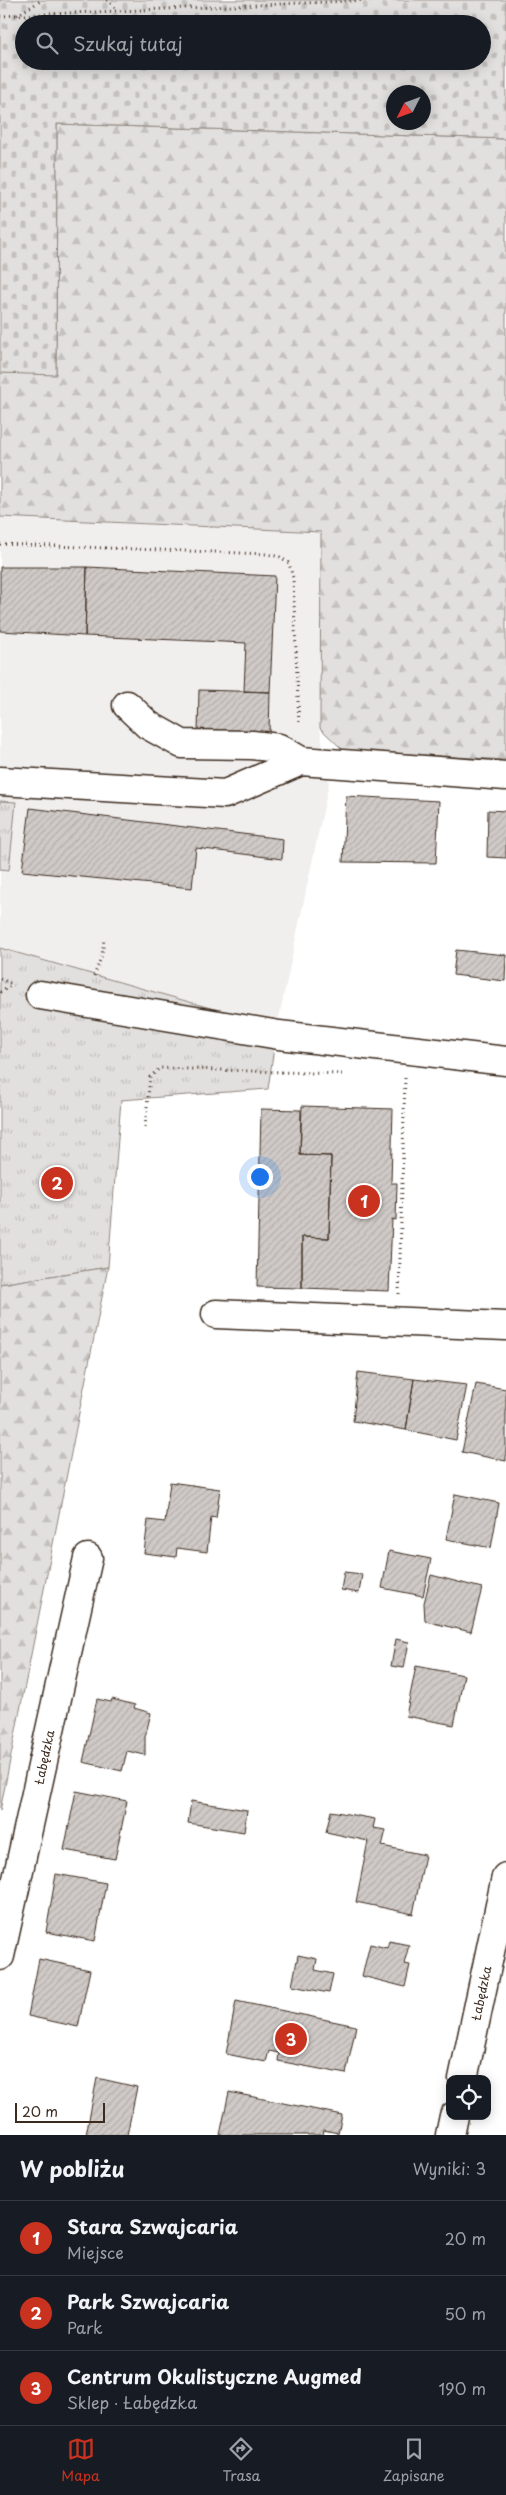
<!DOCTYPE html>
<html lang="pl">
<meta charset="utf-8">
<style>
:root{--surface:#171b24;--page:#20242c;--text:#f1f3f6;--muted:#9ea1a6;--line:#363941;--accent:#c8321e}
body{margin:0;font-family:"Playpen Sans",sans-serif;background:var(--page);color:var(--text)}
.controls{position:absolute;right:15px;bottom:15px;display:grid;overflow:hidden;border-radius:10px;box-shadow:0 2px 12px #0003}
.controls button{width:45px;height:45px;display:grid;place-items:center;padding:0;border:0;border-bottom:1px solid var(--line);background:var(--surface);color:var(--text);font:25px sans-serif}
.compass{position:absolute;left:386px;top:85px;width:45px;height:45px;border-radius:50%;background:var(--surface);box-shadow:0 2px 12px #0003;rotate:228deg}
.scale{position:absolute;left:15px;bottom:12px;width:90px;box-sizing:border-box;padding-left:5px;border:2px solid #3b2a1e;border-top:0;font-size:14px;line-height:18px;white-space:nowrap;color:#3b2a1e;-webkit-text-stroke:4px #fff;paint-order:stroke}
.you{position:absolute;left:259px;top:1176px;width:18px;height:18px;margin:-12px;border:4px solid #fff;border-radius:50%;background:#1a73e8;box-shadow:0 0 0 8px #1a73e833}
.badge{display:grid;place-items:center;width:32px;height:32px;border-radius:50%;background:var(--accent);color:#fff;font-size:16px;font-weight:700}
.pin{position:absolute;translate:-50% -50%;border:2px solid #fff;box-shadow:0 1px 5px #0006}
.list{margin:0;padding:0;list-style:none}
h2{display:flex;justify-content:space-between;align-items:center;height:65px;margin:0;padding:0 20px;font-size:21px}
h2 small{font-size:16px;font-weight:400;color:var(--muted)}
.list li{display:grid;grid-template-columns:32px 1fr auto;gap:15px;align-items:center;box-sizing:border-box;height:75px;padding:0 20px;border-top:1px solid var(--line)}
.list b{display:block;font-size:19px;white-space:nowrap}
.list p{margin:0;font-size:16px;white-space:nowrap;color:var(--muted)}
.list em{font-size:16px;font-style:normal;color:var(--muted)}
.icon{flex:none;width:28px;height:28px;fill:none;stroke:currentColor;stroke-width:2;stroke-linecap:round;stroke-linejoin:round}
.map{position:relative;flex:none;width:506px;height:2135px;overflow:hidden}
.search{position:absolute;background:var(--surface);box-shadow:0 2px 12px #0003;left:15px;right:15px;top:15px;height:55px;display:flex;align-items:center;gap:12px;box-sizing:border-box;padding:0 18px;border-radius:28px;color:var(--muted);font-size:19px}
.sheet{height:290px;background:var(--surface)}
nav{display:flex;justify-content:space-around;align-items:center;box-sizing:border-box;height:70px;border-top:1px solid var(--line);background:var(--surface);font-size:14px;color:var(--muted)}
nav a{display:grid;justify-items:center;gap:2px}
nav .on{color:var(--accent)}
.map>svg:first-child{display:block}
</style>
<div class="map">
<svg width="506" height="2135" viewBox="0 0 506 2135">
<defs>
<pattern id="grass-tufts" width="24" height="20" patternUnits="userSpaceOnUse" patternTransform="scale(1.25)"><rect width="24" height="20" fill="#e2e0de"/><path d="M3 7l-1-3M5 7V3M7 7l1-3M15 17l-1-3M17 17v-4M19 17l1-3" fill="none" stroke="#c3c0be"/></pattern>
<pattern id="forest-firs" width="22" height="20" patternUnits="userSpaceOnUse" patternTransform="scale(1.25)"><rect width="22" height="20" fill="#e2e0de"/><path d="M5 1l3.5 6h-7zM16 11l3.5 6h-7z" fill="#c3c0be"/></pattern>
<pattern id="cemetery-stones" width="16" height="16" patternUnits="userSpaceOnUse" patternTransform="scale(1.25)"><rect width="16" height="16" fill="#e2e0de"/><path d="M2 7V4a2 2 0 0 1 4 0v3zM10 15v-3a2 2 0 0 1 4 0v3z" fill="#c3c0be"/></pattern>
<pattern id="building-hatch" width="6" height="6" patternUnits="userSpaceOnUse" patternTransform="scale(1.25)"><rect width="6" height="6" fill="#cfcac7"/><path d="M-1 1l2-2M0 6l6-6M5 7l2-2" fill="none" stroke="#b3aeaa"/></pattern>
</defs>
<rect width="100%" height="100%" fill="#fff"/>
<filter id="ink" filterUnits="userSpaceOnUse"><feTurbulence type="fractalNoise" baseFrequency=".02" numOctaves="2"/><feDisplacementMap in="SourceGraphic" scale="10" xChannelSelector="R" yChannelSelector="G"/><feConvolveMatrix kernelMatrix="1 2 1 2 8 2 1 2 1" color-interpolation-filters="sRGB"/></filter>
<g filter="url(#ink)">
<path fill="#f1efee" d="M0,517L321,532L320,728L329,783L277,1027L0,948Z"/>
<path fill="url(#grass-tufts)" stroke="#8e857e" d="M0,801L16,802L9,870L0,869Z
M0,948L277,1027L268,1089L121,1100L108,1267L0,1284Z"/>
<path fill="url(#forest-firs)" stroke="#8e857e" d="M57,124L506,139V760L343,750L320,728L321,532L0,517V373L56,374Z
M108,1267L0,1811V1284Z"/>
<path fill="url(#cemetery-stones)" stroke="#8e857e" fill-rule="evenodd" d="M0,0H506V139L57,124L56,375L0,373ZM24,24H482V61H24ZM394,92H424V122H394Z"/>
<path fill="url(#building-hatch)" stroke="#3b2a1e" d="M0,567H87L85,636L0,631Z
M87,567L275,576L270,692L244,691L246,643L85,636Z
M199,690L270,692L269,734L198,733Z
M346,796L439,801L436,863L343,862Z
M30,808L283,839L282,859L196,848L192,888L22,871Z
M488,810L506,811V858L487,857Z
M456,950L506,955L505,981L453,975Z
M302,1106L393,1109L391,1183H397L396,1220L392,1219L389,1291L302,1288V1237L329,1238L331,1156L300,1155Z
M261,1109L301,1110L300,1155L331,1156L329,1238L302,1237V1288L257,1287Z
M358,1372L414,1379L406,1430L353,1421Z
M414,1379L467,1385L456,1440L406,1430Z
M476,1384L506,1389V1461L462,1452Z
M170,1482L220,1489L216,1518L211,1517L207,1552L177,1548L176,1557L144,1553L148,1520L165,1522Z
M455,1494L499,1503L491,1548L446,1539Z
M389,1551L431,1559L423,1596L382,1588Z
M344,1572L362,1574L359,1593L341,1590Z
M431,1575L482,1588L471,1632L425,1621L424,1603Z
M396,1639L409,1642L404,1668L391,1666Z
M416,1666L464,1675L454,1725L406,1716Z
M97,1699L111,1702L112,1699L135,1705L134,1708L151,1713L145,1737V1755L127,1751L122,1771L83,1762Z
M76,1791L127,1801L115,1859L64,1850Z
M191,1801L247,1810L244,1832L188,1823Z
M331,1811L375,1819L373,1828L386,1830L382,1846L425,1855L413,1914L356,1902L368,1841L326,1832Z
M56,1874L106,1883L95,1941L46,1932Z
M389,1941L409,1945L404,1964L410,1965L405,1987L362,1976L370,1944L387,1948Z
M298,1955L317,1959L315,1970L333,1974L329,1993L292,1986Z
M39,1959L90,1970L78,2027L28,2016Z
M236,2001L356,2026L346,2074L278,2061L279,2053L269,2051L266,2062L226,2054Z
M97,2078L137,2087L127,2135H86Z
M229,2092L342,2115L338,2133L324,2130L323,2135H220Z"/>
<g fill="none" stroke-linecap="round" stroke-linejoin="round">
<g stroke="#3b2a1e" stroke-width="31">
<path id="minor" d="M127,705L148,725L182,744L252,745L279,748L301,761L506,776
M0,781L225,794L301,761
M40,995L279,1035L506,1061
M216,1314L506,1326
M0,1956L88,1558
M463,2079L506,1877
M450,2135L454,2116"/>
</g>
<path stroke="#3b2a1e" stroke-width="3" stroke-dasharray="1 4" stroke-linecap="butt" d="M107,0L117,10
M17,15L42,0
M0,16L373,0
M0,544L267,554L280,557L289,563L293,578L299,725
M94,976L102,955L104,939
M0,979L14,985
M0,992L13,985
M145,1127L150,1077L160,1068L342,1074
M399,1294L405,1078"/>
<use href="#minor" stroke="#fff" stroke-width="28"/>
</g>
</g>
<g text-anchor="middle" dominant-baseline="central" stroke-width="4" stroke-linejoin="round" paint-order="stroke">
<g font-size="12" fill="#3b2a1e" stroke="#fff">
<text transform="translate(44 1757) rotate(-78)">Łabędzka</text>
<text transform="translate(481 1993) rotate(-78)">Łabędzka</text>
</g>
</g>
</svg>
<div class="controls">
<button><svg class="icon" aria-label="locate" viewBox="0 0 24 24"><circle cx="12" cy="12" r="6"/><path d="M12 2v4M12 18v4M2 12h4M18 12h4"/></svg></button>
</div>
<svg class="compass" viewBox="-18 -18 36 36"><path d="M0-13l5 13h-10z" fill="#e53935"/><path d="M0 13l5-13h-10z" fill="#9ea1a6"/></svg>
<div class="scale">20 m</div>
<div class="you"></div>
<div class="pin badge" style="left:364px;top:1201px">1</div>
<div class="pin badge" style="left:57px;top:1183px">2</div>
<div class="pin badge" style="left:291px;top:2039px">3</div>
<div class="search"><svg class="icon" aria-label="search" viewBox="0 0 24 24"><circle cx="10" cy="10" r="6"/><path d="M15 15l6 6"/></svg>Szukaj tutaj</div>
</div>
<section class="sheet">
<h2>W pobliżu<small>Wyniki: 3</small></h2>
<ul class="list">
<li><span class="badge">1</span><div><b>Stara Szwajcaria</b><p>Miejsce</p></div><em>20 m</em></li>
<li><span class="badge">2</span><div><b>Park Szwajcaria</b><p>Park</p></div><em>50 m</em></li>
<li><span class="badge">3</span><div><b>Centrum Okulistyczne Augmed</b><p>Sklep · Łabędzka</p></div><em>190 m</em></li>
</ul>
</section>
<nav>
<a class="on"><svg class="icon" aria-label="map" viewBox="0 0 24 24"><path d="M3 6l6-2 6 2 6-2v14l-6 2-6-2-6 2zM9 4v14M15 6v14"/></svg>Mapa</a>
<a><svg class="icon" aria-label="directions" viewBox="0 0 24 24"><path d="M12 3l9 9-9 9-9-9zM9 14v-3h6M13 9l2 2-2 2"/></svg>Trasa</a>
<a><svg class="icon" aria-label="saved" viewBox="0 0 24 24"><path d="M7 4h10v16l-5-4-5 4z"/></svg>Zapisane</a>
</nav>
